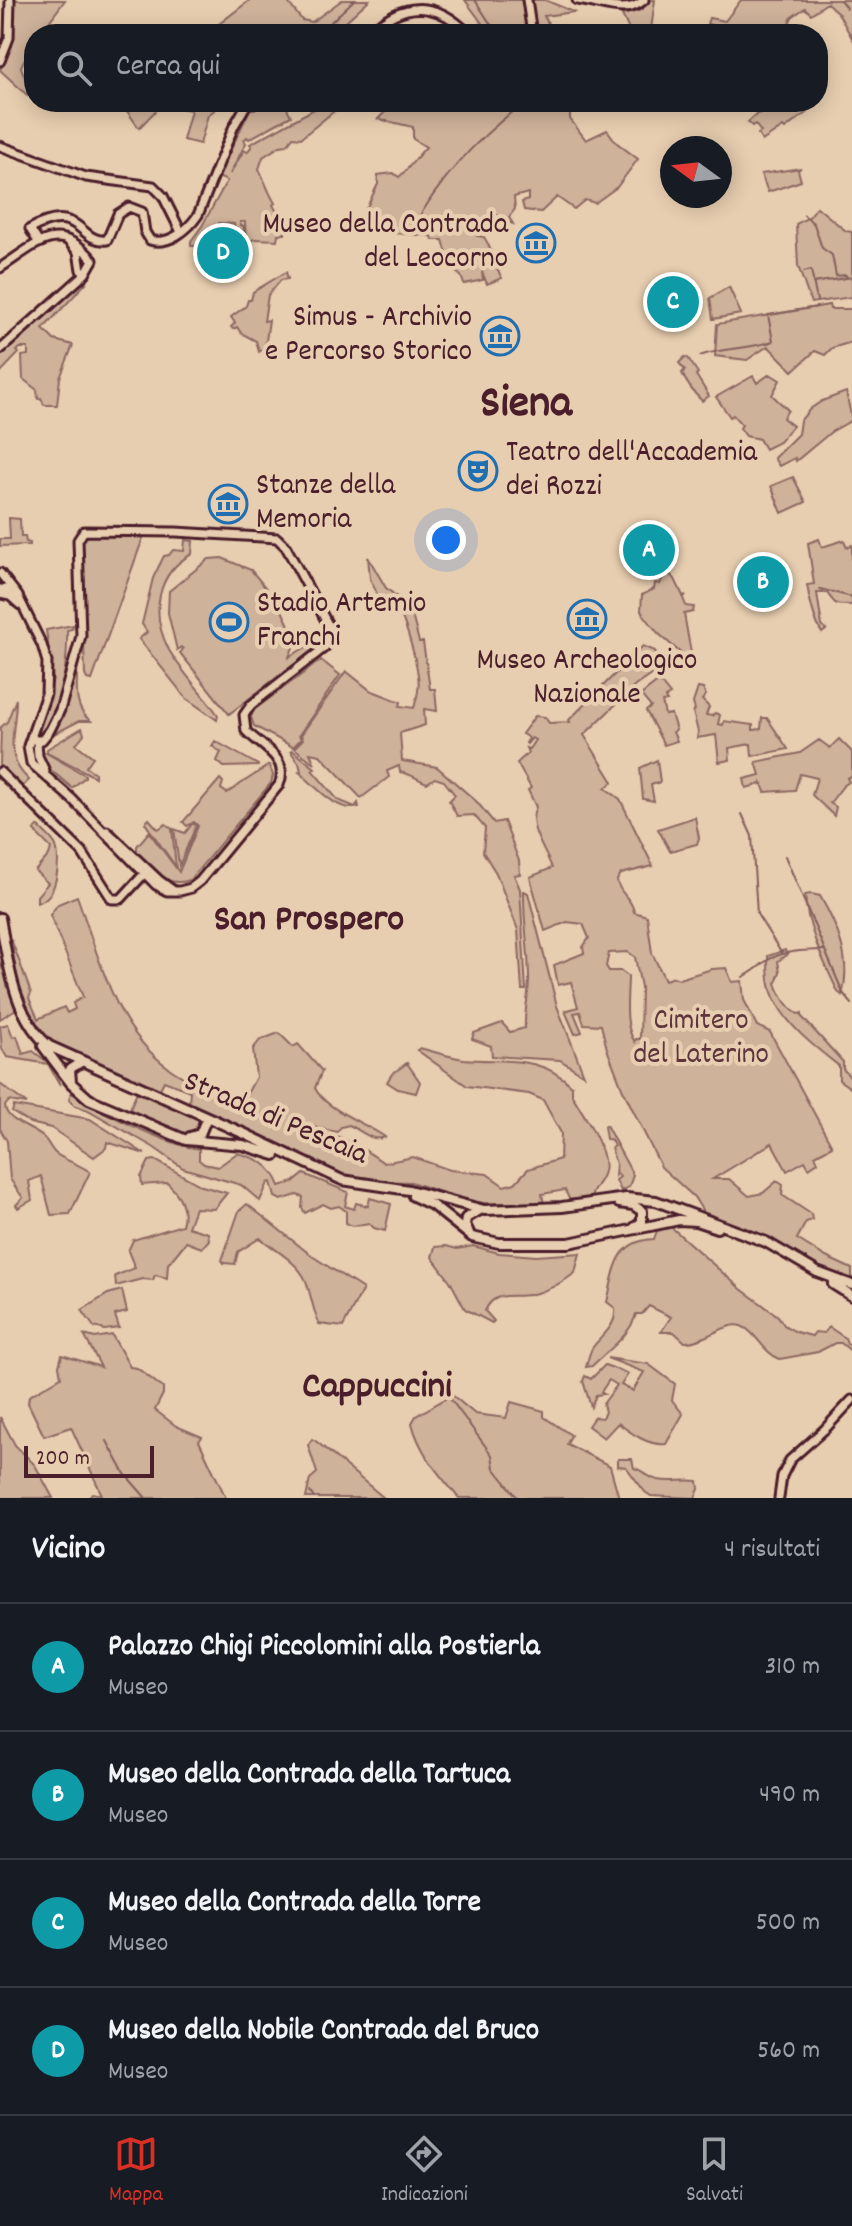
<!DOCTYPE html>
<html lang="it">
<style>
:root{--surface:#171b24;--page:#20242c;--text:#f1f3f6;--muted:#9ea1a6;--line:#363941;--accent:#d93025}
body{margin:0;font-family:Dekko,sans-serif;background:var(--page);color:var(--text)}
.compass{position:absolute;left:660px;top:136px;width:72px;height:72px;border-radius:50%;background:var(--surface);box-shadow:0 4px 20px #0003;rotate:285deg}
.scale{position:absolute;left:24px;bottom:20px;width:130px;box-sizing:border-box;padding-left:8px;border:4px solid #4a1f2b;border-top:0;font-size:22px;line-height:28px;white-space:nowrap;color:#4a1f2b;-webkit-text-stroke:6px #e8ceb0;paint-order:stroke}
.you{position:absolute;left:446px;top:540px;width:28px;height:28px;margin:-20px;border:6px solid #fff;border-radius:50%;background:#1a73e8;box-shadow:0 0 0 12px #1a73e833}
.badge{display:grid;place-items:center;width:52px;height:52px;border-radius:50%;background:var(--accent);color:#fff;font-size:26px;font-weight:700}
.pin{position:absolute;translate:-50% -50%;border:4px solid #fff;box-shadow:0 2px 8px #0006}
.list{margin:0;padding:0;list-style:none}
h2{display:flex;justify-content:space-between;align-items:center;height:104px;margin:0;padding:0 32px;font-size:34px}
h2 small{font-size:26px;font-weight:400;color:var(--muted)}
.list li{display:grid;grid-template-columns:52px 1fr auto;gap:24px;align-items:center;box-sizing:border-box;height:128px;padding:0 32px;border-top:2px solid var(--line)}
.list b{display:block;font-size:30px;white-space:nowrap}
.list p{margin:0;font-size:26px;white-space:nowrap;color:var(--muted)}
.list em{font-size:26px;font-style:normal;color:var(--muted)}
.icon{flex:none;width:44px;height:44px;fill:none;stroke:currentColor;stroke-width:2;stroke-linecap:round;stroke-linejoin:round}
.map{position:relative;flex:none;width:852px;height:1498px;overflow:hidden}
.search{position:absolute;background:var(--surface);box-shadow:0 4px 20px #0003;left:24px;right:24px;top:24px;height:88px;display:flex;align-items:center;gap:20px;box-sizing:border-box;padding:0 28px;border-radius:32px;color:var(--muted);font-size:30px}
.sheet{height:616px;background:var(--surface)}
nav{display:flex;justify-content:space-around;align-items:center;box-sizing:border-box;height:112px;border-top:2px solid var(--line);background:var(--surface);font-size:22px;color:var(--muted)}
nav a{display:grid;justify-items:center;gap:4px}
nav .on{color:var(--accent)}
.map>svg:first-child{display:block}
</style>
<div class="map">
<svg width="852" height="1498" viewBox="0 0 852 1498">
<rect width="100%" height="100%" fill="#e8ceb0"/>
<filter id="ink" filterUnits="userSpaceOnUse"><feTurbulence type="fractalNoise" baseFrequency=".0125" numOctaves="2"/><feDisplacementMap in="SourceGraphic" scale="16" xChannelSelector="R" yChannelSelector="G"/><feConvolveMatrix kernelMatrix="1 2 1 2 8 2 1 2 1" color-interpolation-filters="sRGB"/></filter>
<g filter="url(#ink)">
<path fill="#cfb29a" stroke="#8c6862" stroke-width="2" fill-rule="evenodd" d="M15,0H65L40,34H34C34,46 25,56 21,67L30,90L27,95L0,70L13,41Z
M250,0H286L302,20L312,22L342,0H369L332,34H226L219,24Z
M465,0H523L529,34H490Z
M533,0H545L574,12L544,16L554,34H537L532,13Z
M650,0H655L651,30L646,34H631L622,15L641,10Z
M741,0H852V38L838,13L827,3L811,14L805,8L792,17L788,26L766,30L763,34H728L727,28L707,24L709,18L725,21Z
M135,102H225L208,115L200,144L183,140L191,110L161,105L139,128L127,111Z
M265,102H284L291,116L249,139L247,137L244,140L246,143L230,174L244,150L247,152L252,146L250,144L327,102L373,103L371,109L359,111L338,108L301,138L293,137L287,145L280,146L263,157L259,169C265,181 268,192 275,203L273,205L280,217L285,214V234H278L277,240L255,239L246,242L245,222H240V225L244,226L243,237H235L234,224L219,223L218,243H212V246H191V241L202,226L227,181L218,177L250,109H256Z
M390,102H570V119L586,140L607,130L617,143L638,159L617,187L595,203L585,200L574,209L557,197L541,212L524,210L522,202L528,200V193L514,197L515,209L509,217L513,224L502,220L501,216L493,215L481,227L477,236L484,237C493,250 493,263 502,278L487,284L482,272L483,280L464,284L461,276L451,268L443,240H433L432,236L379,232L365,211L378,184V175L393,173L399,177C410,168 416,157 426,147L413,139V127L378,119L392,105Z
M777,102H814L815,106L785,129L783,127L762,141L758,134L761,132L755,124L752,126L748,122L757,114L778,107Z
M801,168L798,170L801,181L768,192L761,174Z
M817,207L846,231L852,232V297L811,303L798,266L796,224L809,217Z
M286,272L288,279L281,280L268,295L264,321L269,320L265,348L259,352L256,341L241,333L237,327L233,329L231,327L235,323L231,317L246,306L248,300H251L253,292Z
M83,282L86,283L43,329L54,340L73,345L60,378L57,405H44L41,398L38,399L37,390L23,379L22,356L28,355V348H20L17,351L19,353L0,373V355Z
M729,287L741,314L713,319L710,298Z
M829,305L830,309H852V342L832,348L825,355L815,351L793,371L768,346L747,360L715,356L717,324Z
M685,357L688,358L698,373L696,375L709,396L702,401C693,392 687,385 682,373L685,370L679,363Z
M770,374L780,380L772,395L788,410L783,418L793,426L779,442L765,449L759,439L746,436L740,428L742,425L733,415L730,417L716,397L753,376L757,383Z
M846,392L852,420L831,432L796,461L795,458L779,466L774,458L798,434L800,421L810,409L822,401Z
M793,477L806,502L782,513L771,486Z
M9,518L20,519L21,536H25L26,542L30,543V545L0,546V539H10Z
M91,533L143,538L92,680L87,679L85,675L81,543L84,535Z
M819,539L822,547L844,540L847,547L852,545V605C835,604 838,608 827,593H817L822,626L826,630L822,633C815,623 809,598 807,585L814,584L808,543Z
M185,540L193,541L192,554C156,573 150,614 169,650C182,673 203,693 218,715L217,720L186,698L139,639L147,632L142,624L153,578L164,556L169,555L173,550L184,551Z
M368,557L386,588L410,607L419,642H423L430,689H435L437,711L424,709L425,725L400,733L402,761L437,767L477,802L494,823L504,821L519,861L520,874L514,875L520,889L526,990H522L518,930L496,873L483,852L485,828L474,815L457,816L449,801L455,795L444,781L435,778L427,783C417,779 411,774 400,772L399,766L387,771L389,777L361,798L320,755L310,753L315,764L294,748L303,739L301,735L346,671L370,690L401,702L400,706L414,708C417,697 420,687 418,675C416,661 403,607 391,601C388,600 383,600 379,598L370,579Z
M222,558L251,570L279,604L296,640L289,657L311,644L314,649L229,714L180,653L183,649L181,647L177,650L176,646L168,613L169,591L209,559Z
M666,571L675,579L683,596L686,595L683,598L686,606L694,607L693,612L684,614L691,653L684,656L658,633L641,611L642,595L654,589L655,583L660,584Z
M73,625L72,629L67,630C68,658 62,718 38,734L53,679L46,630Z
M643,646L655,651L660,661L655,672L635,686L584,735L613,782L605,788L620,799L653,866L621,874L617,880C618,893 632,898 634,912L647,916L652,953L665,980L674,977L679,979L712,969L726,968L732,982L742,981L744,1000L757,1026L770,1032L832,1146L815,1155L818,1162L809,1168L805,1161L787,1171L772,1143L713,1179H729L749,1196L763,1193L777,1181L783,1185L782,1195L811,1214L812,1220L806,1222L797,1239L826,1257L852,1269V1280L824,1271L791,1251L704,1213L694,1197L661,1167L623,1090L607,1049L601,1025L584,1024L580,1012L574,1013L582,1032L575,1034L565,1011L578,1007L571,982L558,985L554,965L584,953L583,947L589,938L583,924L567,922L545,931L530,877L552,868C545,849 526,826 536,807L528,790L531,788L517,763L528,753L526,748L529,749L535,740L532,738L527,744L526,743L529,738L522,734L535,716L545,717L549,723L570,722L569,720ZM628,952L635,957L641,987L640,1039H636L635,1042C623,1026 628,995 628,976L621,971H609L606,966L609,953Z
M77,657C79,680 70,707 91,721H79L56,733L55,728L65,706Z
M321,660L340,675L299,735L301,739L293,747L254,726L251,717L254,710Z
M659,681L670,695L665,698L667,701L662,702L665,715L671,714L676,730L673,732L677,741L664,745L646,711L651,707L641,695Z
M698,688L703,689L706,695L702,700L709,707L706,715L712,716L715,713L720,715L718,724L723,725L724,721L753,725V730L761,729L762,718H767L788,749L752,756L751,744L729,748L730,760L719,762L716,735L697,738L698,732L693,712L695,710L693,703Z
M16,699C16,732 2,755 29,780L21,788L0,765L1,727L7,722Z
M82,728L84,734L76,744L93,757L86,767L95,773V777L47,752V749Z
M839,739L852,752V776L847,778L849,782L843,786L830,803L836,807L834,816L812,795L817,778L800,774L795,790L765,792L761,781V784L746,788L744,779L760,775L756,762L800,753L819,740L830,748Z
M215,741L258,765V766L224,767L217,761L221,752L212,746Z
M41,750L85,775V777L72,788L45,765Z
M292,750L315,768L312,770L338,800L355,807L358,803L359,807C337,814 315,785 299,772L301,771L299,763L291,752Z
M657,760L660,782L651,785L654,801L643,799L640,768Z
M269,765L273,775L271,783L190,880C166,889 152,868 137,852V846L149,832L179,872L198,826L194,822L187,826L183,822L220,779L223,782L221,789L227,793Z
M695,817L699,838L697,844L670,851L658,829Z
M149,819L158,829L166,824L172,829L176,867L145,823Z
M193,823L196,826L179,866L174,829L185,833Z
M38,826C44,832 53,839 56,846C61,862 57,900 37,902V896L48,883L35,871L49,855L51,848L34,831Z
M524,891L528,893L557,1006L584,1075L560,1060L492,1056L491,1046L472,1039L474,1033L502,1023L510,1032L525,1028C524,1010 529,997 529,979C529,949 523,920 524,891Z
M811,894L820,896C838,927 852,961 842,995L838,992C824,962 807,929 805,895Z
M77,896C99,956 114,1029 169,1068C191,1084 218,1092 242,1103L256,1077L253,1049L260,1040L279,1033L293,1047L298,1044L322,1071L315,1088C325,1110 366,1123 385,1137C372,1143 361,1130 349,1125L341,1127L337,1132L298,1124C309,1135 324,1132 339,1137C356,1144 370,1153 384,1163L413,1157L450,1170L487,1174L504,1186L515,1183L528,1169L560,1159L561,1133L543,1100L529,1094L467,1086L417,1050L420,1048C435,1052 449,1057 464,1059C506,1063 539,1054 572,1086V1095C582,1112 609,1151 604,1171C602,1183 591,1188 591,1200L570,1201L565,1190L542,1194L544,1204L484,1203L461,1199L411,1182L366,1181L344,1177L189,1104L190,1091L164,1081L159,1091C128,1077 56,1055 37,1029C18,1003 16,969 11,939L31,993L29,998L38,1019L64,1007L67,1013L75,1009L73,1003L83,997L50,915L58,904Z
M785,950L787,955L778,961L780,972L776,983C780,995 786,1007 798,1014L802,1013V1017L843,1062V1069L852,1079V1089L839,1080V1066C815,1047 785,1025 773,995C768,983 768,969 768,956Z
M0,963C8,975 9,995 16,1009L0,1019Z
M8,1024L13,1037L17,1036L23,1054L33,1051L54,1067L60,1085L48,1064L7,1057L2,1049L0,1026Z
M407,1063L420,1082L416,1093L398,1089L387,1082L392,1074Z
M0,1084L27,1104L9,1101L5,1106C6,1122 32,1127 44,1138C48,1142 51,1149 55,1153C63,1160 80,1164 90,1172L70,1214L51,1215L41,1176L29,1181L32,1200L18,1208L16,1205L23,1198L10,1179L7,1141L0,1129Z
M138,1089L196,1118L200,1122V1129L190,1135L169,1130L128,1113Z
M71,1093C78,1095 78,1100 86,1103C116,1118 167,1145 199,1149V1160L204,1164L218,1167L237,1153C258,1158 272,1165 280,1186L294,1182L304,1174L348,1192L345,1206L354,1209L356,1203L368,1206L370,1198L391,1204L385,1231L374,1228L369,1223L352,1226L346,1223V1211L339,1206L331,1208L323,1204L305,1213L302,1208L303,1197L297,1195L281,1200L275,1197L271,1182L268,1183L260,1201L241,1185L183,1168L153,1147L88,1110L74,1105L69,1099Z
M14,1106L90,1119L145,1154L107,1142L106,1148L94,1157L51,1128L30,1123L12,1112Z
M606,1125L633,1175L629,1187L621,1191L616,1180L620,1177L618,1174L615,1176L616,1164L611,1148L614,1146L611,1140L606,1139L604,1126Z
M155,1160L202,1186L227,1193L214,1209L195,1208L188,1227L208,1233L209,1240L202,1248L186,1242L168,1264L167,1278L155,1275L153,1280L142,1279L116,1286L115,1276L135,1268L128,1251L133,1240L182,1225C187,1207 180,1195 167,1183L142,1185L141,1177L149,1161Z
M247,1204L312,1256L363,1289L343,1327L319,1324C313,1310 311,1295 306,1281C299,1263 275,1250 260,1238L238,1252L235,1264L224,1263L222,1260L239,1211Z
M671,1227L741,1289L778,1316L784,1325L796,1332L812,1336L815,1332L824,1333L829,1327L845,1338L847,1344L852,1346V1352L841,1343H835L818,1352L780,1359C763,1353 757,1332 741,1326C727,1321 703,1343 685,1342L674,1332H661L671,1317L649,1306L642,1314H636C630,1336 607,1351 592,1366L586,1367C588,1361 589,1352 593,1347C602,1335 617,1326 615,1308L607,1302C615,1270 615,1241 654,1239L657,1231Z
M446,1246L457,1249L473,1246L499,1253L536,1256L580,1253L575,1273C562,1283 545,1292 529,1295C511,1298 494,1290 485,1311L494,1321L492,1323L465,1309L450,1281L432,1257L435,1247Z
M122,1290L127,1312L115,1315L119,1328L105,1330L94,1327L82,1310L108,1294Z
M84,1335L95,1338L112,1335L130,1367L137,1368L163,1388V1394L155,1410L176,1426L202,1437L199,1441L226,1498H88L92,1493L102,1495L71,1427L44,1436L28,1403L29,1396L61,1377L59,1366L62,1355L101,1367Z
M607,1358L648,1364L675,1384L672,1400L683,1414L666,1444C648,1446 631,1433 618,1423L604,1438L588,1426L594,1417L602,1418L605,1412L603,1404L617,1385L609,1380L601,1392L604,1394L596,1395L591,1407L583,1381L585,1376L591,1379L605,1365L628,1374L621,1385L633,1391L644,1372Z
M452,1395L475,1414L506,1418L511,1402L544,1411V1417L571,1435L567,1444L610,1466L619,1498H459C440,1476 419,1452 412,1423L416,1416Z
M0,1417L15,1445L35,1465L53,1498H0Z
M312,1439L317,1442L384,1498H306L310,1479L317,1473L308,1445Z
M618,1459H632L634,1468C644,1470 647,1478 658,1480C672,1483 684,1479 698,1481L699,1489L695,1498L651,1496L645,1492L626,1467L618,1466Z"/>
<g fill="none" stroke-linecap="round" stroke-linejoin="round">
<path stroke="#845f5b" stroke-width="2" d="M475,0L497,34
M840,0L847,9
M305,34L330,23L354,0
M804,215L814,224L822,248L832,255L836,276L846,275L847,278
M410,233C440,177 475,141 524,102
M804,272L811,270L817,301
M813,283L852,277
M700,356C722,347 749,350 773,341L768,315L817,307
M820,589L852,597
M742,814L752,836L757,914L782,954
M785,856L843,993L852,1004
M743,977C752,973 757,968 765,962C782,950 803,951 823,950
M449,1397L492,1455L494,1468L518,1498
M107,1441L125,1474L146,1498
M310,1492L314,1498"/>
<g stroke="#4a1f2b" stroke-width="13">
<path id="secondary" d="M527,0L532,34
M577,0C599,2 626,17 644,0
M368,34C403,0 436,0 469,34
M0,61L9,38L10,0
M0,146L86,177L153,186L163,196L181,232
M68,241L78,252L81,270
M39,243L30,229C81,201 79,244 107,240L118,214L129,207L142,212L145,232L150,240C168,246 188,230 198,215L234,126L248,102
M0,268C36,245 58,218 93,260
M0,350L85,274L93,260
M0,573L18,596L42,645L47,662L46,694L28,746L31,763L72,799L156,885L167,891H180L191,888L200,881L279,785C290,758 262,747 246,731L244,715L251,705L324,648L330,640L332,632L286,547L277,538L176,532L84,531L78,540L81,636L60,710L50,730L42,740H34L32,735
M0,589L10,590L16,595
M0,594L10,596L20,605
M37,741L38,756L45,771
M0,772L82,852L112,899H121L144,874
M107,831L159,880L174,891
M779,1498L782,1476L790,1460L825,1429L852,1400"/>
</g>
<g stroke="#4a1f2b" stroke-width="14">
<path id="primary" d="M0,918C8,961 13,1016 49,1046L245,1134L342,1180L409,1190L484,1210L562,1207L626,1198L656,1201L766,1242L817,1272L852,1285
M43,1046L71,1083L89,1099L186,1140L243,1145L275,1155
M71,1082L70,1069L81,1062
M190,1137L200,1134L207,1117
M413,1196L432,1205L472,1237L499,1243H569L679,1220L696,1221L717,1228
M619,1203L633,1205L642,1211V1222L634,1228
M469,1233L465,1225L466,1218L480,1210
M833,1284L852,1296"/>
</g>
<use href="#secondary" stroke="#e8ceb0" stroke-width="7"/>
<use href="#primary" stroke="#e8ceb0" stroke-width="8"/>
</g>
</g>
<defs>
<g id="museum-ring" transform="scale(2)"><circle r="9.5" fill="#e8ceb0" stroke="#1f6fb2" stroke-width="1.5"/><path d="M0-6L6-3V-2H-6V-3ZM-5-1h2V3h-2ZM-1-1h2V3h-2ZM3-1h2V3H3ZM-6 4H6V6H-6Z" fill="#1f6fb2"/></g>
<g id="theatre-ring" transform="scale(2)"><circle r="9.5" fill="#e8ceb0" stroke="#1f6fb2" stroke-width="1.5"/><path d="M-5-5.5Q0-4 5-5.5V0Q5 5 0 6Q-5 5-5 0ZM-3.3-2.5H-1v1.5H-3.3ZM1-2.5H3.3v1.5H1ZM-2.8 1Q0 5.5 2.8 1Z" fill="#1f6fb2"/></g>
<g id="stadium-ring" transform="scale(2)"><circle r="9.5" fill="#e8ceb0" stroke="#1f6fb2" stroke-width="1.5"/><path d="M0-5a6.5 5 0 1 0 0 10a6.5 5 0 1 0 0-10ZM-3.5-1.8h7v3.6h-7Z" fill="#1f6fb2"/></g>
</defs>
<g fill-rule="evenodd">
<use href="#museum-ring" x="536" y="243"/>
<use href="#museum-ring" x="500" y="336"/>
<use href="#theatre-ring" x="478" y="471"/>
<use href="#museum-ring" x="228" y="504"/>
<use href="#museum-ring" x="587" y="619"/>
<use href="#stadium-ring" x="229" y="622"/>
</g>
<g text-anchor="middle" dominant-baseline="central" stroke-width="8" stroke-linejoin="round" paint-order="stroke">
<g font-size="30" fill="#4a1f2b" stroke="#e8ceb0" text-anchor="start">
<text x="508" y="226" text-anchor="end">Museo della Contrada<tspan x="508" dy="34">del Leocorno</tspan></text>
<text x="472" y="319" text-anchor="end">Simus - Archivio<tspan x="472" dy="34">e Percorso Storico</tspan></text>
<text x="506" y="454">Teatro dell'Accademia<tspan x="506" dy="34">dei Rozzi</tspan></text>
<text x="256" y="487">Stanze della<tspan x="256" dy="34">Memoria</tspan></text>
<text x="257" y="605">Stadio Artemio<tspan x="257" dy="34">Franchi</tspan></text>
<text x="587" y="662" text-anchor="middle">Museo Archeologico<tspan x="587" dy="34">Nazionale</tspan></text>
</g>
<g font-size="30" fill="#5e353c" stroke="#e8ceb0">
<text x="701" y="1022">Cimitero<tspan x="701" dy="34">del Laterino</tspan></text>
</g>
<g font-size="30" fill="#4a1f2b" stroke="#e8ceb0">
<text transform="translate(275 1120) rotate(23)">Strada di Pescaia</text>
</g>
<g font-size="38" font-weight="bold" fill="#4a1f2b" stroke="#e8ceb0">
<text x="309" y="921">San Prospero</text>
<text x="377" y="1388">Cappuccini</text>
</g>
<g font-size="46" font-weight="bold" fill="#4a1f2b" stroke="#e8ceb0">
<text x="526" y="406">Siena</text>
</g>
</g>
</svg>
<svg class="compass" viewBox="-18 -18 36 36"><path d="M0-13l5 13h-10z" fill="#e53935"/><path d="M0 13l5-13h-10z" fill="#9ea1a6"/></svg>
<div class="scale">200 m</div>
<div class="you"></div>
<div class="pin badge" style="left:649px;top:550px;background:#0f9aa8">A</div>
<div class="pin badge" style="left:763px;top:582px;background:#0f9aa8">B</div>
<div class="pin badge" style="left:673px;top:302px;background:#0f9aa8">C</div>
<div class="pin badge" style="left:223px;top:253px;background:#0f9aa8">D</div>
<div class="search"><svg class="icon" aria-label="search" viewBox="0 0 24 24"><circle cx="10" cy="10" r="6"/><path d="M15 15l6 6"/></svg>Cerca qui</div>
</div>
<section class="sheet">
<h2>Vicino<small>4 risultati</small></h2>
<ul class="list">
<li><span class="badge" style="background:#0f9aa8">A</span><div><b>Palazzo Chigi Piccolomini alla Postierla</b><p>Museo</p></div><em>310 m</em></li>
<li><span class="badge" style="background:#0f9aa8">B</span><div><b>Museo della Contrada della Tartuca</b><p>Museo</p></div><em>490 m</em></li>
<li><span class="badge" style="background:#0f9aa8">C</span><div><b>Museo della Contrada della Torre</b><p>Museo</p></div><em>500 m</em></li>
<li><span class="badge" style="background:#0f9aa8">D</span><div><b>Museo della Nobile Contrada del Bruco</b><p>Museo</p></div><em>560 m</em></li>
</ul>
</section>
<nav>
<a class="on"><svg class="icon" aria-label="map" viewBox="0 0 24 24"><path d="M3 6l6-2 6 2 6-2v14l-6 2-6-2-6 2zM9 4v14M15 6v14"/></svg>Mappa</a>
<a><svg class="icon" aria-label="directions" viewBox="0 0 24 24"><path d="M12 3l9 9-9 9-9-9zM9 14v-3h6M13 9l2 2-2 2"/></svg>Indicazioni</a>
<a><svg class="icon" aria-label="saved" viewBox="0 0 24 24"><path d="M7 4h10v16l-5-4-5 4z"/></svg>Salvati</a>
</nav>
